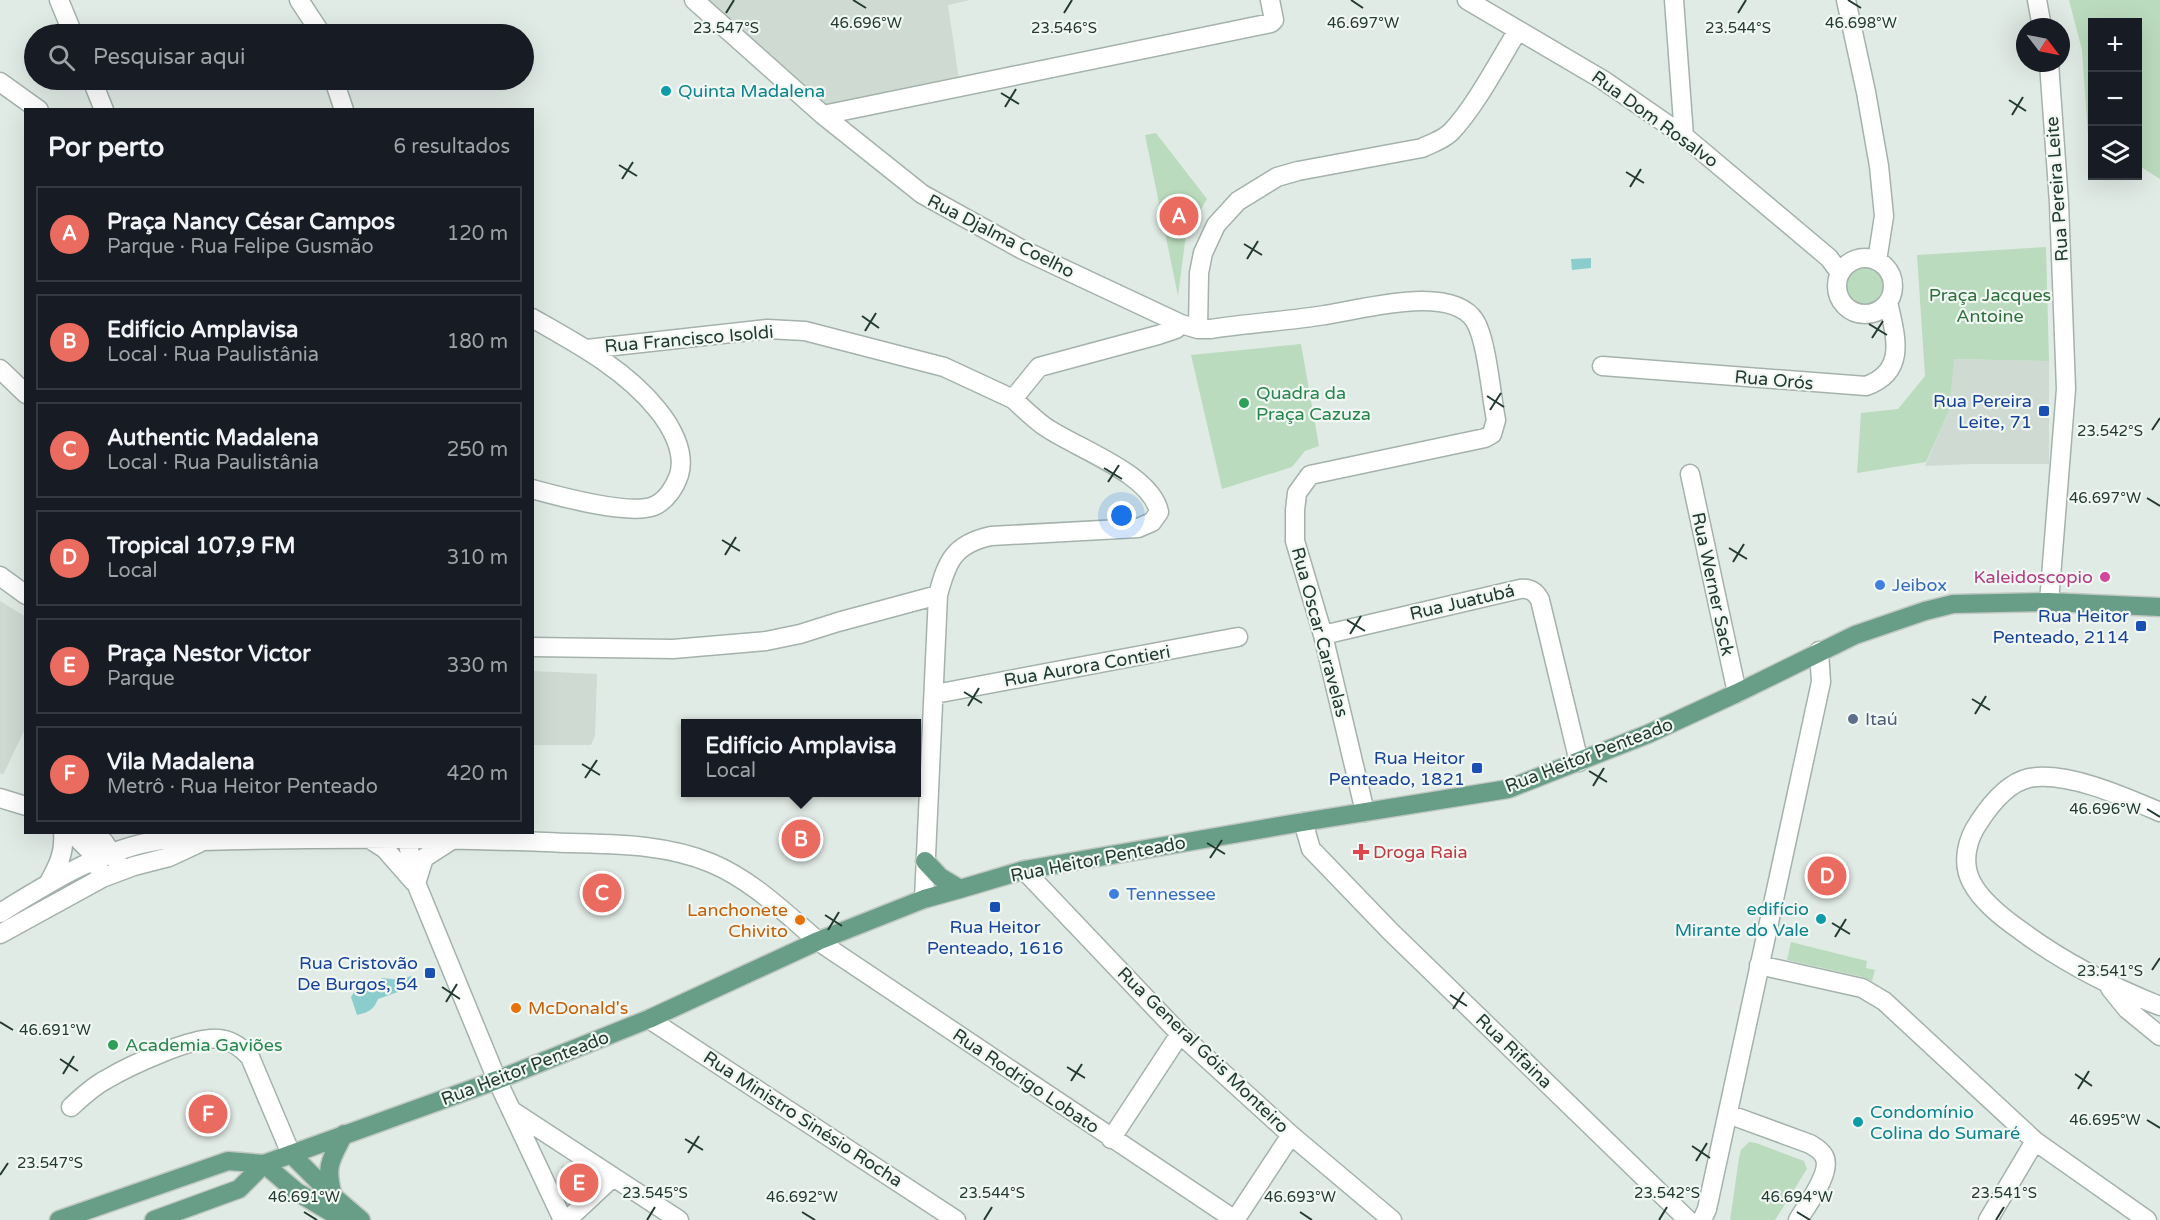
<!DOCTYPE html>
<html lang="pt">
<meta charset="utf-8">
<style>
:root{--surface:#171b24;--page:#242831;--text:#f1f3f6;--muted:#9ea1a6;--line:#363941;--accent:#ea6b5f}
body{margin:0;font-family:"Varela Round",sans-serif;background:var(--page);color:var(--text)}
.controls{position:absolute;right:18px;top:18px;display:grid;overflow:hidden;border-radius:0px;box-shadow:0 6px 24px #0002}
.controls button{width:54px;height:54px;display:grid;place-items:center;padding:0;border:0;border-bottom:2px solid var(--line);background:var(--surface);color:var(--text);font:30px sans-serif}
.compass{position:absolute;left:2016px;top:18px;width:54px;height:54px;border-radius:50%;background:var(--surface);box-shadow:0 6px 24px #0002;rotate:122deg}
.you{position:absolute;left:1122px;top:516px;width:21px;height:21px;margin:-15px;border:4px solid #fff;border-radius:50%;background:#1a73e8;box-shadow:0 0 0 9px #1a73e833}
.badge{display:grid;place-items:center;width:39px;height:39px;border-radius:50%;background:var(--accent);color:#fff;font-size:20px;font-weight:700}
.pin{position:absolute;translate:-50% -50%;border:3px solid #fff;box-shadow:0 2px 6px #0006}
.popup{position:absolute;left:681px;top:719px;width:240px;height:78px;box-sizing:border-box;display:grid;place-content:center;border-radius:0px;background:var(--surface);filter:drop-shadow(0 2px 4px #0005);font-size:20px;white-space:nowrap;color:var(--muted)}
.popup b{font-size:22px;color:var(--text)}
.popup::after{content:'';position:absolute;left:50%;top:100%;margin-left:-12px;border:12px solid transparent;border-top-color:var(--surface)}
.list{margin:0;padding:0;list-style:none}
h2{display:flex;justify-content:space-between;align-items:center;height:78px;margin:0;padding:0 24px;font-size:26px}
h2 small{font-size:20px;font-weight:400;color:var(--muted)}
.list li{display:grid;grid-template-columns:39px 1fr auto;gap:18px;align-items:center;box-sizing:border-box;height:96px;margin:0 12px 12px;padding:0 12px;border:2px solid var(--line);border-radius:0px}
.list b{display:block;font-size:22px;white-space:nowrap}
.list p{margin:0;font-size:20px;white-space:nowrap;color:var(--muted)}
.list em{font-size:20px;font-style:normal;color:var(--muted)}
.icon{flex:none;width:33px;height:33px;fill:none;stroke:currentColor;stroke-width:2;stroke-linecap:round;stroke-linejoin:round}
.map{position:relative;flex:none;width:2160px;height:1220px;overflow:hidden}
.search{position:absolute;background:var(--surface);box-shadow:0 6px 24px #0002;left:24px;top:24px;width:510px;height:66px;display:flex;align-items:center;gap:15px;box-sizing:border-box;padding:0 21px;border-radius:33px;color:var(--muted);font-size:22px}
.panel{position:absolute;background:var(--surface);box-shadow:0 6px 24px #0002;left:24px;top:108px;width:510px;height:726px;border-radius:0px}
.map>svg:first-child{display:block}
</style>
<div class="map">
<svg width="2160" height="1220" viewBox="0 0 2160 1220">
<rect width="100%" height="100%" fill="#e1ebe5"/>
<path fill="#cfdad3" d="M709,0H970L948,5L959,80L823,105Z
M1953,359L2049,361V464H1972L1925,466L1949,411Z
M0,601L26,617L25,729L3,775L0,773Z
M533,671L597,674L595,736L591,745H533Z"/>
<path fill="#bbdbbe" d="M2069,0H2160V179L2138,165V22H2092V138L2088,135L2082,50Z
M1156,133L1207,199L1186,234L1178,296L1145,135Z
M2046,247L2049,361L1954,359L1949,411L1926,462L1857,473L1861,413L1898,409L1925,376L1917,255Z
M1840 287a24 24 0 1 1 48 0a24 24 0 1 1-48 0Z
M1301,344L1319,446L1305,451L1292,467L1222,489L1191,355Z
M1791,942L1867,961L1866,968L1875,970L1872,981L1863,977L1787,960Z
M1749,1142L1756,1143L1804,1161L1807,1169L1775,1220H1730L1739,1158L1741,1150Z
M563,1165L590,1184L585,1194L577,1199L561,1167Z"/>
<path fill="#8bcdcd" d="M1591,258V268L1572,270L1571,259Z
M411,976L415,986L378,999C373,1011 368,1012 357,1015L351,997L355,991L367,989L382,978L400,980Z"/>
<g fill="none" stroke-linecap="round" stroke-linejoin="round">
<g stroke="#a4b2ab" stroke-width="21">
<path id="minor" d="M59,0L73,34
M299,0L320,32
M694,0L823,115L922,194L1021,249L1181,324L1198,329H1211C1249,323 1288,321 1325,315C1361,310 1451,283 1475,321C1487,341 1491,395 1496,420L1492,434L1485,438L1310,475L1297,493L1295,510V541L1323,635L1365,812
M1467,0L1603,80L1684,136L1829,258L1840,273
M1674,0L1684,136
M1846,0L1866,92L1879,166L1884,216L1877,261
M2037,0L2042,27
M2049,63L2059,203L2066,389L2049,602
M92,80L104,110
M334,80L344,110
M0,82L39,110
M823,115L1271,23L1274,20L1270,0
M1837 286a28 28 0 1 1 56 0a28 28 0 1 1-56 0Z
M532,318C576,343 625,369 657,409C671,426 686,452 679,475C675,487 666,501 654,506C629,516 558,496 532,489
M1198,329L1199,273L1203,253L1216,225L1238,201L1277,177L1298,171L1422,148C1432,143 1443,140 1451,132C1475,107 1499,61 1518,30
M587,349L767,329L805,331L944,367L1013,399L1039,367L1158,335L1176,329L1181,324
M1602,366L1866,386C1908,371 1895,335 1888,302
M0,369L26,394
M1690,474L1737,693
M0,576L26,595
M1323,635L1520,589C1530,588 1536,592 1540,600L1579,762
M532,647L673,649L766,641L800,634L838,622L938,595
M935,694L1238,637
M0,798L26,806
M2160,812C2125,797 2067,771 2029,778C2007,783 1990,805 1979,822C1967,839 1961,863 1972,883C1982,902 2003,918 2020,930C2064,963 2110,986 2160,1006
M1303,822L1311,849L1391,932L1688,1220
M71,832L89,850L100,871
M91,832L104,842L118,863
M368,838L385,849L414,882
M407,839L416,883L497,1080L563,1220
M1024,870L1180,1034L1291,1135L1392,1220
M417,880L424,858L452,840
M48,884C58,866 65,853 63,832
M924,899L938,595C947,561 954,544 991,536L1138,528L1152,522L1159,512C1151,473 1075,448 1044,426C1033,418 1023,408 1013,399
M0,913C50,882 102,849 161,840C174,838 190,841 203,841C317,838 431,838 545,842C602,845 658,841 711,863C752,880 785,913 818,941L1235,1220
M0,934L102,878L134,866L169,857L199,843
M1759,965L1862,988L1884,1001L2035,1141L2147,1220
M2110,988L2127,1009L2160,1036
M649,1019L956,1220
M71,1107C82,1097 93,1086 107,1079C129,1066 195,1035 219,1039C232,1040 241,1047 250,1057L291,1154
M514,1112L679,1220
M1728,1114L1810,1144C1815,1147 1821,1150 1824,1156C1833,1172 1806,1206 1798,1220
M1111,1139L1180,1034
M567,1220L613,1177
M1235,1220L1291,1135
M1702,1220L1707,1209L1821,682L1819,651
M1988,1220L2035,1141"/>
</g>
<g stroke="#c1c8c5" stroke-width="21">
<path id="major" d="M925,861L940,877L960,889
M291,1154L333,1196L361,1220
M264,1164L297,1192L344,1220
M333,1196C325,1166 330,1161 344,1134
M59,1220L228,1161L264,1164
M154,1220L239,1189L264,1164L497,1080L649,1019L818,941L924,899L960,889L1024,870L1303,822L1508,789L1648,734L1737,693L1855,635L1925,611L1953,604L2049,602L2160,607"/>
</g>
<use href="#minor" stroke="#fff" stroke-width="18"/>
<use href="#major" stroke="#689e87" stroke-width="18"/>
</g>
<path fill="none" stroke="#223a30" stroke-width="2" d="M853,0L866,8M1351,0L1363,8M1848,0L1861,8M726,13L734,0M1064,13L1072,0M1738,13L1746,0M1001,93L1019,104M2009,100L2026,111M1005,107L1016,89M2012,115L2023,97M619,165L637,176M1626,172L1644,183M622,179L633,162M1630,187L1641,169M1244,244L1262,255M1247,259L1258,241M862,316L879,328M1869,324L1887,335M865,331L876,313M1872,338L1883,321M1487,396L1504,407M1490,410L1501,393M2152,430L2160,418M1104,468L1122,479M1108,482L1119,465M2147,498L2160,506M722,540L740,551M1729,548L1747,559M725,555L736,537M1733,562L1744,544M1347,620L1365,631M1350,634L1361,616M964,692L982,703M1972,699L1990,710M968,706L979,688M1975,714L1986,696M582,764L600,775M1589,771L1607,782M585,778L597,760M1593,786L1604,768M2147,809L2160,817M1207,843L1225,854M1210,858L1222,840M825,915L842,926M1832,923L1850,934M828,930L839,912M1835,937L1846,919M2152,970L2160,958M442,987L460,999M1450,995L1467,1006M446,1002L457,984M1453,1009L1464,992M0,1022L13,1030M60,1059L78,1071M1067,1067L1085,1078M63,1074L74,1056M2075,1074L2092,1086M1071,1081L1082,1064M2078,1089L2089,1071M2147,1120L2160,1128M685,1139L703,1150M1692,1146L1710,1158M688,1153L699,1136M1696,1161L1707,1143M0,1175L8,1163M304,1212L317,1220M802,1212L815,1220M1300,1212L1312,1220M1797,1212L1810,1220M647,1220L655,1207M984,1220L992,1207M1659,1220L1667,1207M1996,1220L2004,1207"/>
<g fill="#0f9aa8" stroke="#f1f7f3" stroke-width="2">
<circle cx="666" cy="91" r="6"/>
<circle cx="1821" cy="919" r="6"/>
<circle cx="1858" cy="1122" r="6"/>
</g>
<g fill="#2e9e5b" stroke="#f1f7f3" stroke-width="2">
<circle cx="1244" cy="403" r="6"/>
<circle cx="113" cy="1045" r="6"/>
</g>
<g fill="#1a4fb4" stroke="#f1f7f3" stroke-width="2">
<rect x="2038" y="405" width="12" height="12" rx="3"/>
<rect x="2135" y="620" width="12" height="12" rx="3"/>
<rect x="1471" y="762" width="12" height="12" rx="3"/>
<rect x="989" y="901" width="12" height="12" rx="3"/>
<rect x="424" y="967" width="12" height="12" rx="3"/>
</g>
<circle fill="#d1479c" stroke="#f1f7f3" stroke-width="2" cx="2105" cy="577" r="6"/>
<g fill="#3f7fe0" stroke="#f1f7f3" stroke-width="2">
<circle cx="1880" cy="585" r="6"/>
<circle cx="1114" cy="894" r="6"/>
</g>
<circle fill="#5c6f8a" stroke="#f1f7f3" stroke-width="2" cx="1853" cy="719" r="6"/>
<path fill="#e0444e" stroke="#f1f7f3" stroke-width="2" d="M1358 843h6v6h6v6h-6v6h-6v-6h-6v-6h6z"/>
<g fill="#e8710a" stroke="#f1f7f3" stroke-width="2">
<circle cx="800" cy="920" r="6"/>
<circle cx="516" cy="1008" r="6"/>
</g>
<g text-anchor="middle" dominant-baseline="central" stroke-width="4.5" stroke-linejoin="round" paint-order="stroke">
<g font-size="18" fill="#0d838f" stroke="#f1f7f3" text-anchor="start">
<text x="678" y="91">Quinta Madalena</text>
<text x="1809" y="909" text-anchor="end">edifício<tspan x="1809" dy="21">Mirante do Vale</tspan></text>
<text x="1870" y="1112">Condomínio<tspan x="1870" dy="21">Colina do Sumaré</tspan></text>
</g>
<g font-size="18" fill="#223a30" stroke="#f1f7f3">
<text transform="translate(1655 119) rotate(36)">Rua Dom Rosalvo</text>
<text transform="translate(2057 189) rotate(-94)">Rua Pereira Leite</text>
<text transform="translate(1001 236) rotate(27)">Rua Djalma Coelho</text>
<text transform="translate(689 339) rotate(-5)">Rua Francisco Isoldi</text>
<text transform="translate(1774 380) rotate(5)">Rua Orós</text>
<text transform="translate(1713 584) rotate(78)">Rua Werner Sack</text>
<text transform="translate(1462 602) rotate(-13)">Rua Juatubá</text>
<text transform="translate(1320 632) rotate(75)">Rua Oscar Caravelas</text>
<text transform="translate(1087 666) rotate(-10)">Rua Aurora Contieri</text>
<text transform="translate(1589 755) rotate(-21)">Rua Heitor Penteado</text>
<text transform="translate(1098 859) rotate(-11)">Rua Heitor Penteado</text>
<text transform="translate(1203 1050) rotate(44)">Rua General Góis Monteiro</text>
<text transform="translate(1514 1051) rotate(44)">Rua Rifaina</text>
<text transform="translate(525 1068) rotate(-21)">Rua Heitor Penteado</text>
<text transform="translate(1026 1081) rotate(34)">Rua Rodrigo Lobato</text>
<text transform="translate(803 1119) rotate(33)">Rua Ministro Sinésio Rocha</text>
</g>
<g font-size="18" fill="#2f6f3d" stroke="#f1f7f3">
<text x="1990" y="295">Praça Jacques<tspan x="1990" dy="21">Antoine</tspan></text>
</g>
<g font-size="18" fill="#27864d" stroke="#f1f7f3" text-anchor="start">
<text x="1256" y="393">Quadra da<tspan x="1256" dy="21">Praça Cazuza</tspan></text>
<text x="125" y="1045">Academia Gaviões</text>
</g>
<g font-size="18" fill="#164399" stroke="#f1f7f3" text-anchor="end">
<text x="2032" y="401">Rua Pereira<tspan x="2032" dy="21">Leite, 71</tspan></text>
<text x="2129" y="616">Rua Heitor<tspan x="2129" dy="21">Penteado, 2114</tspan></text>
<text x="1465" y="758">Rua Heitor<tspan x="1465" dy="21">Penteado, 1821</tspan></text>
<text x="995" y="927" text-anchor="middle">Rua Heitor<tspan x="995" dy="21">Penteado, 1616</tspan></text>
<text x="418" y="963">Rua Cristovão<tspan x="418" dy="21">De Burgos, 54</tspan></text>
</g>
<g font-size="18" fill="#b23c85" stroke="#f1f7f3" text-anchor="end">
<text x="2093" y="577">Kaleidoscopio</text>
</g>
<g font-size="18" fill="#366cbe" stroke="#f1f7f3" text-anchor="start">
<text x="1892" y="585">Jeibox</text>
<text x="1126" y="894">Tennessee</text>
</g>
<g font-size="18" fill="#4e5e75" stroke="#f1f7f3" text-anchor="start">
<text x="1865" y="719">Itaú</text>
</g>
<g font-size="18" fill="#be3a42" stroke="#f1f7f3" text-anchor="start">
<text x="1373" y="852">Droga Raia</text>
</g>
<g font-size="18" fill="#c56008" stroke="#f1f7f3" text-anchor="end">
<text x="788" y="910">Lanchonete<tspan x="788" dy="21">Chivito</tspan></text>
<text x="528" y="1008" text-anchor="start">McDonald's</text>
</g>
</g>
<g font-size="15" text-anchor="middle" fill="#223a30" stroke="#f1f7f3" stroke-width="4.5" stroke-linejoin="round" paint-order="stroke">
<text x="866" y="28">46.696°W</text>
<text x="1363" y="28">46.697°W</text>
<text x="1861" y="28">46.698°W</text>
<text x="726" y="33">23.547°S</text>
<text x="1064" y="33">23.546°S</text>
<text x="1738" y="33">23.544°S</text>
<text x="2110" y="436">23.542°S</text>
<text x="2105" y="503">46.697°W</text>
<text x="2105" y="814">46.696°W</text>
<text x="2110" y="976">23.541°S</text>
<text x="55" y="1035">46.691°W</text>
<text x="2105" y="1125">46.695°W</text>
<text x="50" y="1168">23.547°S</text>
<text x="655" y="1198">23.545°S</text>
<text x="992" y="1198">23.544°S</text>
<text x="1667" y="1198">23.542°S</text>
<text x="2004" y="1198">23.541°S</text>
<text x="304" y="1202">46.691°W</text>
<text x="802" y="1202">46.692°W</text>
<text x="1300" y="1202">46.693°W</text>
<text x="1797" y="1202">46.694°W</text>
</g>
</svg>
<div class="controls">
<button>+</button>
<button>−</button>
<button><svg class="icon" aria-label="layers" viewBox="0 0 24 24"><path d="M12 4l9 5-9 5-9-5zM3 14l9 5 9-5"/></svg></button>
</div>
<svg class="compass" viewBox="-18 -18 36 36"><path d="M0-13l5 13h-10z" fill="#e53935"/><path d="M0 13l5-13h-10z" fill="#9ea1a6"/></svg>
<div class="you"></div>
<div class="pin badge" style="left:1179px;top:216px">A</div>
<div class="pin badge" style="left:801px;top:839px">B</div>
<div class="popup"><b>Edifício Amplavisa</b>Local</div>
<div class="pin badge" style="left:602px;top:893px">C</div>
<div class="pin badge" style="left:1827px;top:876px">D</div>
<div class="pin badge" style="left:579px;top:1183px">E</div>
<div class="pin badge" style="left:208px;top:1114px">F</div>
<div class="search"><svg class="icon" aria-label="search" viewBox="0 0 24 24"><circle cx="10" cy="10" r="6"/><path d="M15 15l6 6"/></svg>Pesquisar aqui</div>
<section class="panel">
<h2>Por perto<small>6 resultados</small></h2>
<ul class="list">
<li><span class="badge">A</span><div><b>Praça Nancy César Campos</b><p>Parque · Rua Felipe Gusmão</p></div><em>120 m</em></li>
<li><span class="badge">B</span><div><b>Edifício Amplavisa</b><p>Local · Rua Paulistânia</p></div><em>180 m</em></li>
<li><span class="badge">C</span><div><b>Authentic Madalena</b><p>Local · Rua Paulistânia</p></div><em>250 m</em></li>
<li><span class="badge">D</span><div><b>Tropical 107,9 FM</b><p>Local</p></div><em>310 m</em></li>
<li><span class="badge">E</span><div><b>Praça Nestor Victor</b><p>Parque</p></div><em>330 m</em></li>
<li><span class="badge">F</span><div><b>Vila Madalena</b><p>Metrô · Rua Heitor Penteado</p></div><em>420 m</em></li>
</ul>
</section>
</div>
